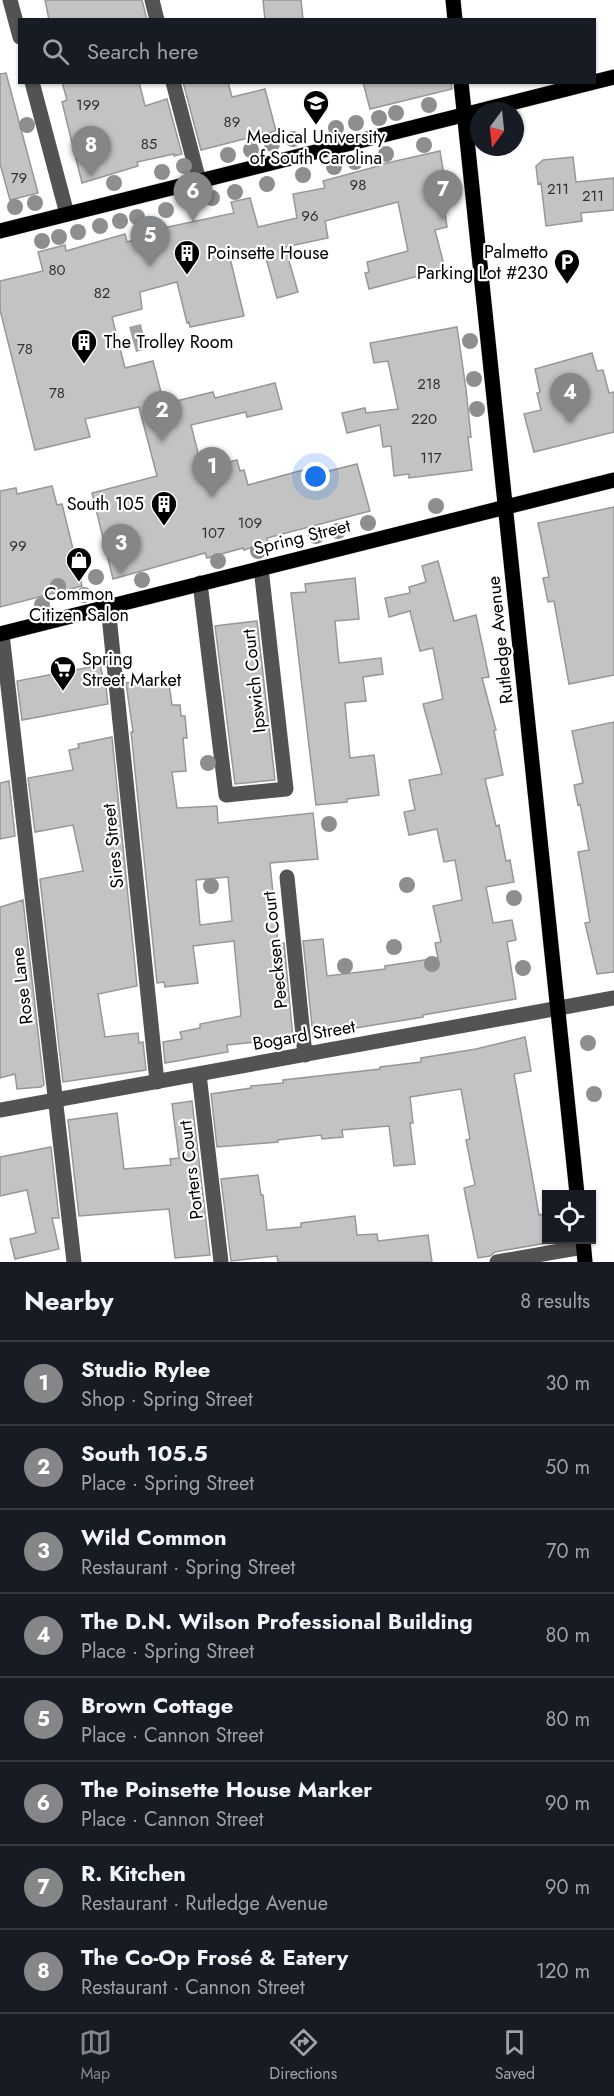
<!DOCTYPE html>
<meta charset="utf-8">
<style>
:root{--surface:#171b24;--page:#20242c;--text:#f1f3f6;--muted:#9ea1a6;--line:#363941;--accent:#858687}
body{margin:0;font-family:Jost,sans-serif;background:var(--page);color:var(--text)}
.controls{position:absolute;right:18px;bottom:18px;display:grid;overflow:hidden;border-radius:0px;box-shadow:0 2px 4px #0004}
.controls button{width:54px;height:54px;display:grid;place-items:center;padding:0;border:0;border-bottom:2px solid var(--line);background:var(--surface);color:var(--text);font:30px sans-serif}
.compass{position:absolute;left:470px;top:102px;width:54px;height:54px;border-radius:50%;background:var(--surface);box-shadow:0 2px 4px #0004;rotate:195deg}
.you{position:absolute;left:316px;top:477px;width:21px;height:21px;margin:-15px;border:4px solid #fff;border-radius:50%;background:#1a73e8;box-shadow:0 0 0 9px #1a73e833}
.badge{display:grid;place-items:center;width:39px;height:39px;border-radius:50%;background:var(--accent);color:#fff;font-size:20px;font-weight:700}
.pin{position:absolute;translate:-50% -50px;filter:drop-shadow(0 2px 3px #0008)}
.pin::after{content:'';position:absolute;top:32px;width:21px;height:18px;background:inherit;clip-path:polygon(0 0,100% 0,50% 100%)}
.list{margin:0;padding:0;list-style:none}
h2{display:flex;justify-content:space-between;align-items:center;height:78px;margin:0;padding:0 24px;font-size:26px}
h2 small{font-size:20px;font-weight:400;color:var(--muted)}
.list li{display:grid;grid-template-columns:39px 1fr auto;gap:18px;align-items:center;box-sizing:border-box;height:84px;padding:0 24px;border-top:2px solid var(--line)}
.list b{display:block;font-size:22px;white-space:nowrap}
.list p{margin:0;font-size:20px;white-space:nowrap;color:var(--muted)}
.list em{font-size:20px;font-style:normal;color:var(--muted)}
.icon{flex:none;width:33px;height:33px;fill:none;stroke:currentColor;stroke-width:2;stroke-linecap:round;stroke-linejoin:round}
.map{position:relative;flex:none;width:614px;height:1262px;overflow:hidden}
.search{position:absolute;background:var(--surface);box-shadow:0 2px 4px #0004;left:18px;right:18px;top:18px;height:66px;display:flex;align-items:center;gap:15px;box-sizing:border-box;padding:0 21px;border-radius:0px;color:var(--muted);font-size:22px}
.sheet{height:750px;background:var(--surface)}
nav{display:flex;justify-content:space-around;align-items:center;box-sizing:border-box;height:84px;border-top:2px solid var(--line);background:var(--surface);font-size:16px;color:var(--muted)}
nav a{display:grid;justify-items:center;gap:3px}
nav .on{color:var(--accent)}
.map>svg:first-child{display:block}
</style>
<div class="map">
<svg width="614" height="1262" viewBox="0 0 614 1262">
<rect width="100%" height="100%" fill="#fff"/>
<path fill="#a1a1a1" d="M141,324L147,349L136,352L129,327Z"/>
<path fill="#c3c3c3" stroke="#979797" stroke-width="1.5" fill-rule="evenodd" d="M45,0H142L147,20H49Z
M263,0H301L303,20H265Z
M6,73L38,193L10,200L0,164V74Z
M62,82H139L145,106L167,99L182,154L174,156V154L137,162L138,166L82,183L62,102L67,100Z
M183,82H228L232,97L265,89L276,131L201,150Z
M363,82H451L452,89L370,109Z
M440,151L444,175H442L443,199L447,227L435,230L445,269L369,289L365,273L369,272L367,262L408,251L398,202L325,221L328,238L285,247L298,292L277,298L264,251L230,258L244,316L190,327L189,322L187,323L177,282L140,292L142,309L112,317L125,368L153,361L164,404L213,392L215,398L275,383L282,409L247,417L246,412L191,425L202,469L237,460L240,471L244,470L248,485L307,469L309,476L357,464L370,511L267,538L268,542L244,550L243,548L207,558L205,553L113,579L92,493L157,476L139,407L85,419L90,437L35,450L0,310V281L43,271L38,252L65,245L66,251L125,234L127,242L165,232L163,228L234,213L231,202L250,198L258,227L297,218L293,194L325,188L323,181L382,165V164Z
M573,157L576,182L614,178V210L581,213L582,221L546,226L541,183L538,184L536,166L543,160Z
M457,327L466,389L471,437H468L472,470L409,478V474L394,476L391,446L383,447L380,425L347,433L342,413L365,408L366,413L398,409L388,361L374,363L370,343Z
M592,353L597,371L603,370L609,393L614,392V432L534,452L524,414L541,410L537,393L540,392L535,369Z
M52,486L57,505L62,504L82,586L0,607V491L16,488L17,494Z
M614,507V675L569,684L554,601L548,602L543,578L549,577L538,523Z
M438,561L454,621L476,615L489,677L482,678L496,730L494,731L503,775L485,779L496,826L499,825L506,861L510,860L514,882L486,887L493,923L512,920L516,940L507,942L516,999L423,1015V1017L313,1035L303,941L323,939L327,976L385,969V966L438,958L435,943L441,942L433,906L462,900L455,860L444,862L437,829L409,835L404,812L415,810L409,780L442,774L423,704L443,699L433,648L420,651L410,611L389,617L385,598L410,593L409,587L426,582L422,566Z
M355,578L359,619L335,621L339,663L381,658L383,674L363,677L366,701L345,703L350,758L374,755L379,795L347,799V802L316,805L291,593L306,592L305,584Z
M257,621L275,780L235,784L215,626Z
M100,665L105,686H106L108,704L22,720L17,681Z
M168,677L172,705H180L181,716H185L187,738H183L186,771L172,772L177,808L217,806L218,823L313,813L318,859L270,863L278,944L284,943L293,1038L227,1045L228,1052L165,1063L163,1042L182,1039L180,1032L200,1028V1024L241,1016L234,941L193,946L198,983L165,987L164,982L157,983L131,732H133L126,683ZM228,877L232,921L200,925L196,880Z
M614,722V972L597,974L585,923L590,922L578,852L589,850L580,804L578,805L574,785L583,783L572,731Z
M112,737L137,986L98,994L105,1037L138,1033L139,1043L143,1042L146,1070L63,1082L40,879L83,871L73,825L35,832L28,778L73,770L69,750L79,748L78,744Z
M9,781L15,836L0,839V783Z
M23,900L44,1085L41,1087L17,1089L15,1074L0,1078V907Z
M525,1037L531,1071L514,1074L539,1215L546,1214V1243L495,1252L490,1256L478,1258L464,1188L475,1185L466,1140L470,1139L461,1089L410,1097L413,1123H410L415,1164L394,1166L389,1126L342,1130L343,1137L322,1139L321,1135L278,1140V1142L217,1147L211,1094L251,1088V1086L283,1083V1080L380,1069V1067L421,1062V1058L476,1049Z
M192,1101L210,1255L175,1258L169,1209L79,1216L68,1120L117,1113L124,1169L171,1165L170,1159L179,1158L172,1104Z
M51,1147L59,1218H52L59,1249L15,1259L10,1239L36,1233L27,1190L0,1196V1157Z
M258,1175L261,1195H263L267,1230L301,1227V1223L355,1216L357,1235L377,1234L378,1241L428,1235L432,1262H278L277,1256L231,1261L221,1179Z"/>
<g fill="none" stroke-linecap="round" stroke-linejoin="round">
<g stroke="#dbdbdb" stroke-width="16">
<path id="major" d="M453,0L455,20
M461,82C501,453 535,824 577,1194
M594,82L614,77
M479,111L594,82
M0,231L479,111
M0,634L614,480
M583,1240L585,1262"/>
</g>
<path stroke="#535353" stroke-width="15" d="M10,0L20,37
M152,0L157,20
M32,82L67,214
M173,82L199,181
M200,583L226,795L286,789L261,568
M108,606L157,1082
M2,634L74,1262
M287,877L305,1055
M199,1074L221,1262
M0,1110L614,998
M497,1262L583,1247"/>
<use href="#major" stroke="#000" stroke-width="15"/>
</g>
<g fill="#8e8e8e">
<circle cx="429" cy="105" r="8"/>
<circle cx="396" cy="113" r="8"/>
<circle cx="379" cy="118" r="8"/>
<circle cx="356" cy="123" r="8"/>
<circle cx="27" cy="125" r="8"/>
<circle cx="336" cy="128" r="8"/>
<circle cx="293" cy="139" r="8"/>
<circle cx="272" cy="144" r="8"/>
<circle cx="424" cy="145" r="8"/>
<circle cx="251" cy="150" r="8"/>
<circle cx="386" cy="154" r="8"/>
<circle cx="228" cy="155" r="8"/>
<circle cx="355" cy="162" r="8"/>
<circle cx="184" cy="166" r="8"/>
<circle cx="334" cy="167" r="8"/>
<circle cx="162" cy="172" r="8"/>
<circle cx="303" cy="175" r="8"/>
<circle cx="114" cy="183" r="8"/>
<circle cx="267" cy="184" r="8"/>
<circle cx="235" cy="192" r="8"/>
<circle cx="212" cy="198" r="8"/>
<circle cx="35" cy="203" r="8"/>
<circle cx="15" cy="207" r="8"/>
<circle cx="166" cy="210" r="8"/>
<circle cx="137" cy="217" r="8"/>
<circle cx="120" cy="221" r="8"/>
<circle cx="100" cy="226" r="8"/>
<circle cx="78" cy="232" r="8"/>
<circle cx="59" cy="237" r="8"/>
<circle cx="42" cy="241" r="8"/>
<circle cx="470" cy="341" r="8"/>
<circle cx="474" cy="379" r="8"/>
<circle cx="477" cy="409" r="8"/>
<circle cx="436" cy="506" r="8"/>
<circle cx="368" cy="523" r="8"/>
<circle cx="338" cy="531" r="8"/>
<circle cx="316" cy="536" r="8"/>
<circle cx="258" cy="551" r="8"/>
<circle cx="218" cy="561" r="8"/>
<circle cx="96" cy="577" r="8"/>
<circle cx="142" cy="580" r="8"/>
<circle cx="58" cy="586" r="8"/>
<circle cx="84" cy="595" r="8"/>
<circle cx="42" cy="605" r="8"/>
<circle cx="208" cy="763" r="8"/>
<circle cx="329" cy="824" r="8"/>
<circle cx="407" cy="885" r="8"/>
<circle cx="211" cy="886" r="8"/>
<circle cx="514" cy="898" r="8"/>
<circle cx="394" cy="947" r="8"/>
<circle cx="432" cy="964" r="8"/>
<circle cx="345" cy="966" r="8"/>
<circle cx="523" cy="968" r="8"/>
<circle cx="588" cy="1043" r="8"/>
<circle cx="594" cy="1094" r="8"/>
</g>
<defs>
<g id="university-pin" transform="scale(1.35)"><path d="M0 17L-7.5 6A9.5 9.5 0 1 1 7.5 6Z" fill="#000" stroke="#fff"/><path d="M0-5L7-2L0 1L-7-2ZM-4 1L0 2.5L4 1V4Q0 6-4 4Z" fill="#fff"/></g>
<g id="building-pin" transform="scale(1.35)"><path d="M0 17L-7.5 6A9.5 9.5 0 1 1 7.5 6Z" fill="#000" stroke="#fff"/><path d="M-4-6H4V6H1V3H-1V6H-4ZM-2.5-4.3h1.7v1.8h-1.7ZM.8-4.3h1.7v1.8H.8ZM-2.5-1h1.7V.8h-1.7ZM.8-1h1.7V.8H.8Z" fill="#fff"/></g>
<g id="parking-pin" transform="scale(1.35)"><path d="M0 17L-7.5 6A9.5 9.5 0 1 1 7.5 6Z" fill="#000" stroke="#fff"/><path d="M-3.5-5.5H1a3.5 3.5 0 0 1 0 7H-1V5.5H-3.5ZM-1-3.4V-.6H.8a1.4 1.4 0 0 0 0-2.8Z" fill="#fff"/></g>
<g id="shop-pin" transform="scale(1.35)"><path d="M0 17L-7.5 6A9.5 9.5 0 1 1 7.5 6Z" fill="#000" stroke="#fff"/><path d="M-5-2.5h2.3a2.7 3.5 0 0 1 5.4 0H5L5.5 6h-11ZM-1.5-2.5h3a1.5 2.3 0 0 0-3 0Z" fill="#fff"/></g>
<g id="supermarket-pin" transform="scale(1.35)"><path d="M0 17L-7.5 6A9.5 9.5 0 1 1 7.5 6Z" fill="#000" stroke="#fff"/><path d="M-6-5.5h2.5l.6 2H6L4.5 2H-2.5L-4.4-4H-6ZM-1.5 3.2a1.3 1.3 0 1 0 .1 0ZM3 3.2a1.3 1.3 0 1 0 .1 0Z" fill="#fff"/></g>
</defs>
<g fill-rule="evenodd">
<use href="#university-pin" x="316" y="103"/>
<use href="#building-pin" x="187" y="253"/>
<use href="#parking-pin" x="567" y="262"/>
<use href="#building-pin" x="84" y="342"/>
<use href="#building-pin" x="164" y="504"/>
<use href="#shop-pin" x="79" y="560"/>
<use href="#supermarket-pin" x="63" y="669"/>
</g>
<g text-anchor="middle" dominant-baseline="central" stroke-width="4.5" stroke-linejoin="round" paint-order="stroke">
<g font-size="15" fill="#313131">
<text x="88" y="105">199</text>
<text x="232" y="122">89</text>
<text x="149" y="144">85</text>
<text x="19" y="178">79</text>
<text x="358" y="185">98</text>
<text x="558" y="189">211</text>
<text x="593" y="196">211</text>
<text x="310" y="216">96</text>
<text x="57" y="270">80</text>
<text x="102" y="293">82</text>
<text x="25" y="349">78</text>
<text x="429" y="384">218</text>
<text x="57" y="393">78</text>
<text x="424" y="419">220</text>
<text x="431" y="458">117</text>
<text x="250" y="523">109</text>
<text x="213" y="533">107</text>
<text x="18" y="546">99</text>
</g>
<g font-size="18" fill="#000" stroke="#fff" text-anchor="start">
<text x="316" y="137" text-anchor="middle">Medical University<tspan x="316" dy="21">of South Carolina</tspan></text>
<text x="548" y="252" text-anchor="end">Palmetto<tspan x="548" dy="21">Parking Lot #230</tspan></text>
<text x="207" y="253">Poinsette House</text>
<text x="104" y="342">The Trolley Room</text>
<text x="144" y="504" text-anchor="end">South 105</text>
<text x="79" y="594" text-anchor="middle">Common<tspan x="79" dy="21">Citizen Salon</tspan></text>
<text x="82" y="659">Spring<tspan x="82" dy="21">Street Market</tspan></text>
</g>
<g font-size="18" fill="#000" stroke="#fff">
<text transform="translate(302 537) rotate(-14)">Spring Street</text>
<text transform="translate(500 640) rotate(-96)">Rutledge Avenue</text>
<text transform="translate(254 681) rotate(-96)">Ipswich Court</text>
<text transform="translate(113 846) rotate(-96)">Sires Street</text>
<text transform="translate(275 950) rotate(-96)">Peecksen Court</text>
<text transform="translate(22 986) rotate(-97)">Rose Lane</text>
<text transform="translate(304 1035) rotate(-10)">Bogard Street</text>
<text transform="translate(191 1170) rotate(-97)">Porters Court</text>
</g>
</g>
</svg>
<div class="controls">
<button><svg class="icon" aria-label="locate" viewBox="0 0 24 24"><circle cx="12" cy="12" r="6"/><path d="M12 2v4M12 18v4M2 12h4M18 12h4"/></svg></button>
</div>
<svg class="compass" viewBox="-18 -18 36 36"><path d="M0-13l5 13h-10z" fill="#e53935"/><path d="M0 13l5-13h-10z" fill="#9ea1a6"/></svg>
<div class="you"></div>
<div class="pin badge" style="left:212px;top:497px">1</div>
<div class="pin badge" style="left:162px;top:441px">2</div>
<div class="pin badge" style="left:121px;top:574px">3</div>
<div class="pin badge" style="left:570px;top:423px">4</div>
<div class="pin badge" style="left:150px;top:266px">5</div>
<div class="pin badge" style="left:193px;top:222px">6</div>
<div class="pin badge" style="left:443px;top:220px">7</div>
<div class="pin badge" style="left:91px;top:176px">8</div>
<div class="search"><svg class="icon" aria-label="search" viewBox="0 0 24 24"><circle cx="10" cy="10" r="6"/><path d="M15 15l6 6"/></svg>Search here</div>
</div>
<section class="sheet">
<h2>Nearby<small>8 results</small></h2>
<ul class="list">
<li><span class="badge">1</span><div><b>Studio Rylee</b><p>Shop · Spring Street</p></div><em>30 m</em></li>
<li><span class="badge">2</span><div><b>South 105.5</b><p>Place · Spring Street</p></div><em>50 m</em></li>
<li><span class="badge">3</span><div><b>Wild Common</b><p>Restaurant · Spring Street</p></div><em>70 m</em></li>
<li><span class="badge">4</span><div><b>The D.N. Wilson Professional Building</b><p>Place · Spring Street</p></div><em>80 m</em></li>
<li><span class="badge">5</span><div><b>Brown Cottage</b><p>Place · Cannon Street</p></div><em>80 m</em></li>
<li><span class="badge">6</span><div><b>The Poinsette House Marker</b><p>Place · Cannon Street</p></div><em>90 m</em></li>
<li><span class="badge">7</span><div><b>R. Kitchen</b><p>Restaurant · Rutledge Avenue</p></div><em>90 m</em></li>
<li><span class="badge">8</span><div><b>The Co-Op Frosé &amp; Eatery</b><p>Restaurant · Cannon Street</p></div><em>120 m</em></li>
</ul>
</section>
<nav>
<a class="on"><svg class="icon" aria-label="map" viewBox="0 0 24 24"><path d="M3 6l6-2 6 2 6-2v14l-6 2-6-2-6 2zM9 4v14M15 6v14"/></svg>Map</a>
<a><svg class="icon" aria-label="directions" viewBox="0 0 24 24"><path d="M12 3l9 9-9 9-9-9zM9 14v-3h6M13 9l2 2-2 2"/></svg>Directions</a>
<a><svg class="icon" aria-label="saved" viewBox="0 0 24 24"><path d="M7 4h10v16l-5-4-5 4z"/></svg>Saved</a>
</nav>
